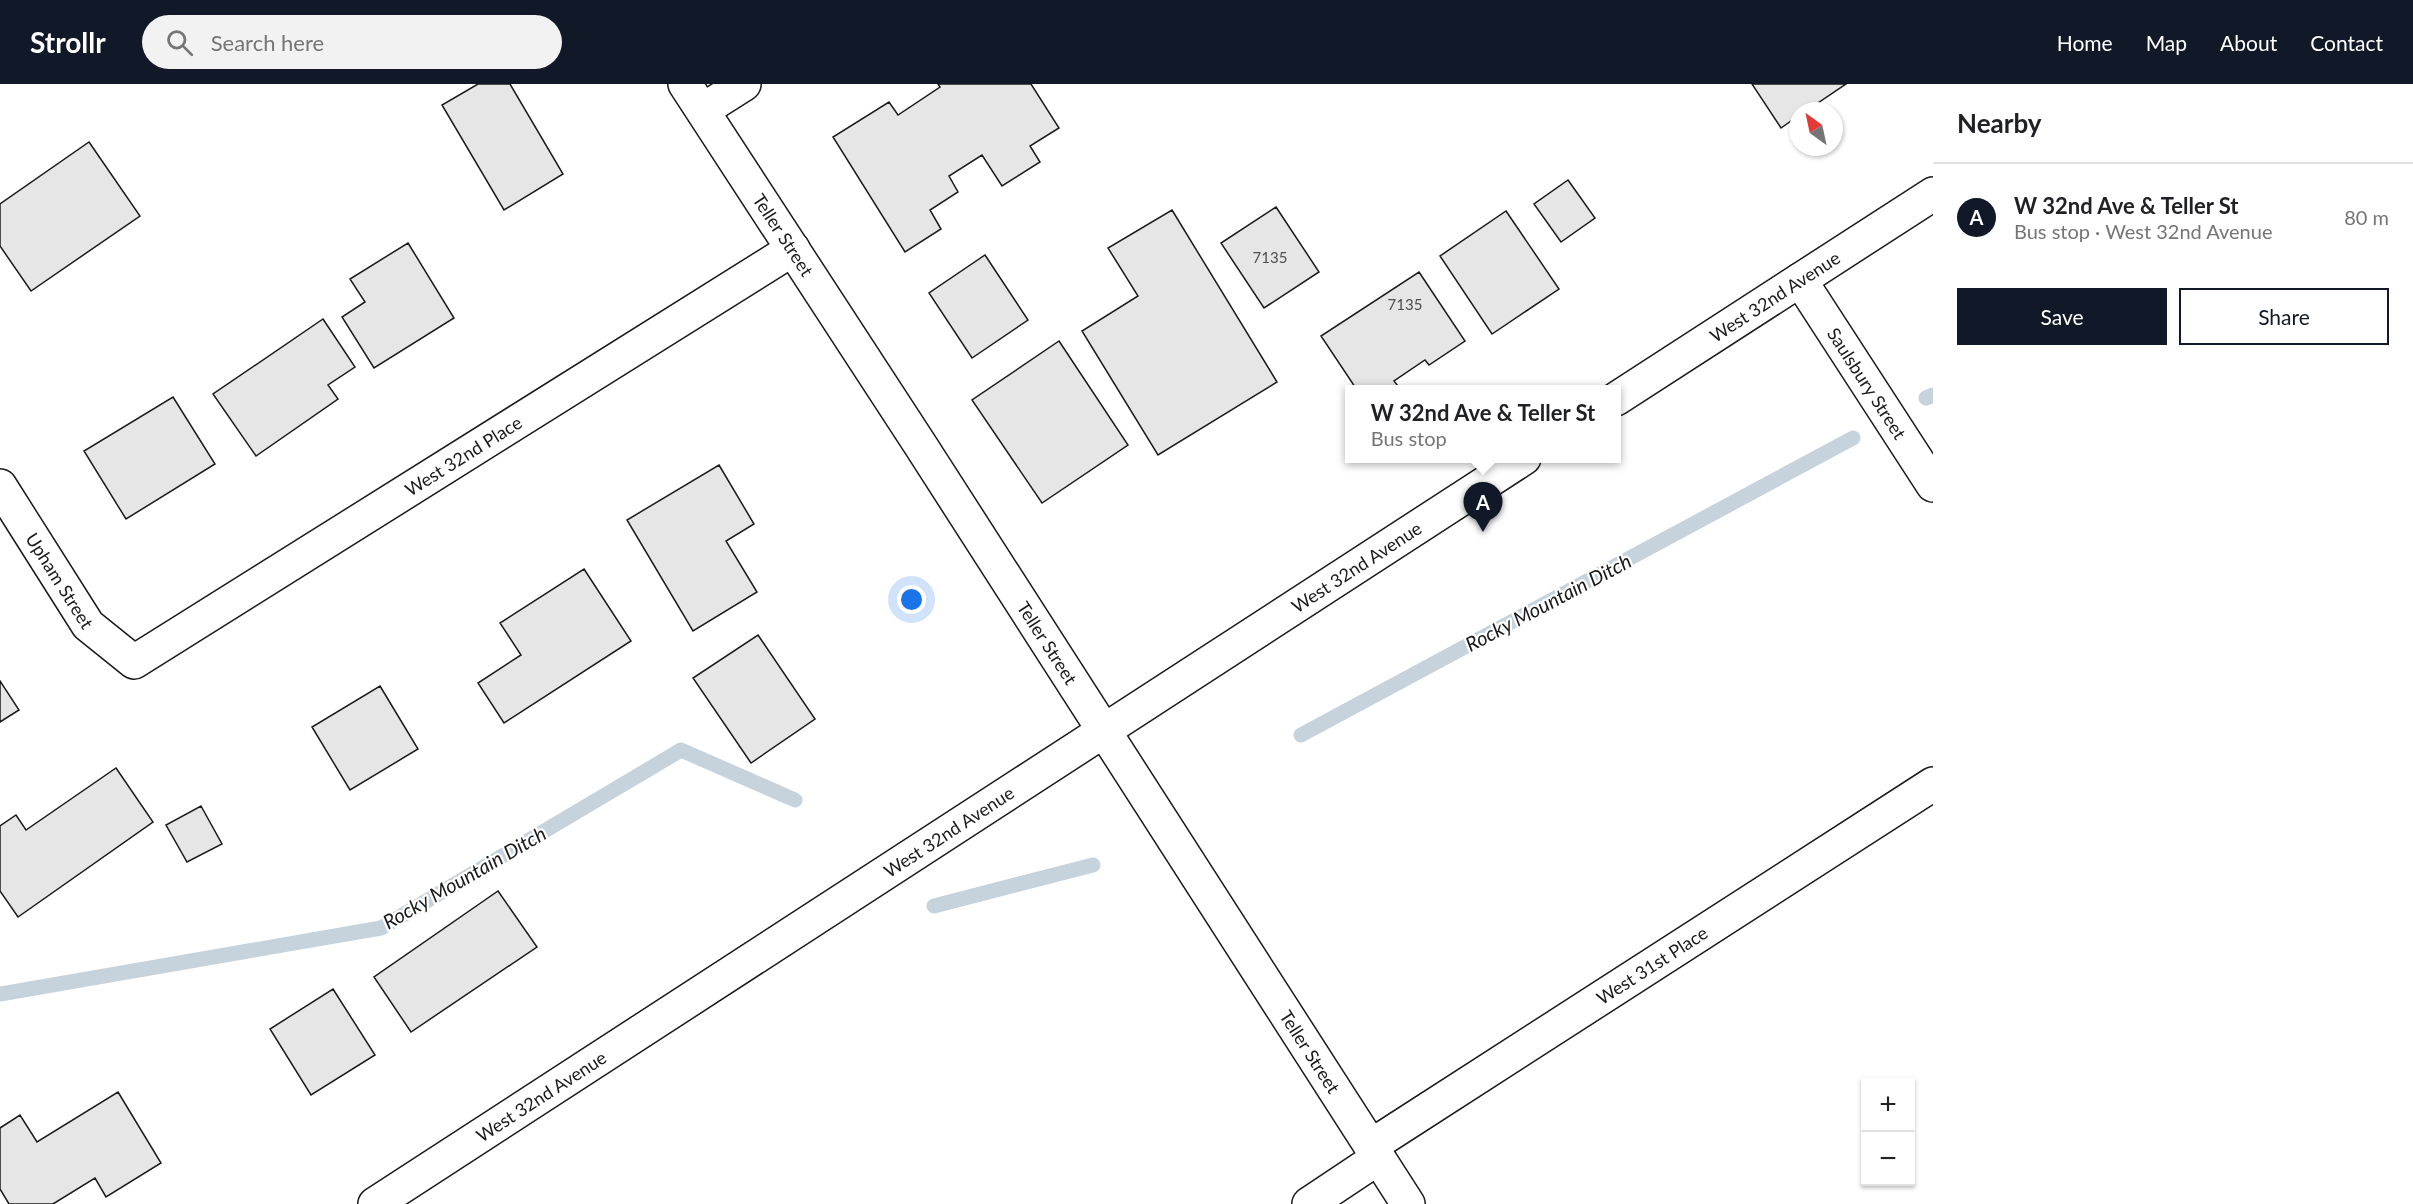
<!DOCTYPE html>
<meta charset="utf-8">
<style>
:root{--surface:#fff;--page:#f2f2f2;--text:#202124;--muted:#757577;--line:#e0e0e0;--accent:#111827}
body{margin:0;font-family:Lato,sans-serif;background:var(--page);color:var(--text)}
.controls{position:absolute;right:18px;bottom:18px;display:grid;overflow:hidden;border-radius:0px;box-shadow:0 2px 4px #0004}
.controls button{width:54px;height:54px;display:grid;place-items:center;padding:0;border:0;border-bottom:2px solid var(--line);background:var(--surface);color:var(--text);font:30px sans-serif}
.compass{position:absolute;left:1789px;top:18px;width:54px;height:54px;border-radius:50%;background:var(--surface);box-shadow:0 2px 4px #0004;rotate:327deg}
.you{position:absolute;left:912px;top:516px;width:21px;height:21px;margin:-15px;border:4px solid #fff;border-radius:50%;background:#1a73e8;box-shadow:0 0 0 9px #1a73e833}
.badge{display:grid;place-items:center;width:39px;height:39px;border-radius:50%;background:var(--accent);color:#fff;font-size:20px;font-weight:700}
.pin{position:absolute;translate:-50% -50px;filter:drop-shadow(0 2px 3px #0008)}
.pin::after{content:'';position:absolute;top:32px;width:21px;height:18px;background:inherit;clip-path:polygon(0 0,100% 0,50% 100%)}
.popup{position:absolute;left:1345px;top:301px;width:276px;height:78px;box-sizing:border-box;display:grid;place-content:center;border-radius:0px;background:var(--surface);filter:drop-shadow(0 2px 4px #0005);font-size:20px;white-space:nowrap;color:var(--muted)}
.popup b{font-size:22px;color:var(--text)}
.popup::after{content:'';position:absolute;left:50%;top:100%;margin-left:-12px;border:12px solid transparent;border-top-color:var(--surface)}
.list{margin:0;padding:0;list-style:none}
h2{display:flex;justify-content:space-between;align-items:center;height:78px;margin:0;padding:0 24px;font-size:26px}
h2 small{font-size:20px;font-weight:400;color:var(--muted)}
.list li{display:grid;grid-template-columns:39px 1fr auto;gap:18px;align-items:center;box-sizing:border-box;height:108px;padding:0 24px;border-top:2px solid var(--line)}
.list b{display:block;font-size:22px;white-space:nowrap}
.list p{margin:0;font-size:20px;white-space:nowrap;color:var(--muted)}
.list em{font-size:20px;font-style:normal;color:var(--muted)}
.actions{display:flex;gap:12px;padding:18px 24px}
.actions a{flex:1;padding:14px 0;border:2px solid var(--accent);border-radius:0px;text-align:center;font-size:21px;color:var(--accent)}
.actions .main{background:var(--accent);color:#fff}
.icon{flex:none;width:33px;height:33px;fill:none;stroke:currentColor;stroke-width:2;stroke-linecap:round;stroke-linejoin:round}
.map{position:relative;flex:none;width:1933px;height:1120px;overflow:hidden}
header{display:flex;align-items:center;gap:36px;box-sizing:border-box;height:84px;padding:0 30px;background:var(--accent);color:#fff}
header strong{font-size:28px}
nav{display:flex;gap:33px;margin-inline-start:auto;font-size:21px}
.search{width:420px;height:54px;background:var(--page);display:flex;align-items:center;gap:15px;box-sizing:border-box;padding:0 21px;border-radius:33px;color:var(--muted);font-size:22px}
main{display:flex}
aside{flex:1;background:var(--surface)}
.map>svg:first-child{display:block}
</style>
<header>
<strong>Strollr</strong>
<div class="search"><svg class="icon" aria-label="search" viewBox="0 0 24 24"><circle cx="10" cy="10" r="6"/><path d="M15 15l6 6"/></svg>Search here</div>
<nav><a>Home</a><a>Map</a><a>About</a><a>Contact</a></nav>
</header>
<main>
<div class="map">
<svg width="1933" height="1120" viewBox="0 0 1933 1120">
<rect width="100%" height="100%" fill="#fff"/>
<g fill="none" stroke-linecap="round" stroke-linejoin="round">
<path stroke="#c6d2dc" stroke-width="15" d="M1926,314L1933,311
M1301,651L1853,354
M934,822L1093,781
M0,910L381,844L681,666L795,716"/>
</g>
<path fill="#e6e6e6" stroke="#1a1a1a" stroke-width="1.5" d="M478,0H510L563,90L504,126L442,21Z
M938,0H1031L1059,44L1030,62L1040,78L1002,102L982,71L949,92L958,108L930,126L941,145L905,168L833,53L889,18L898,31L940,3Z
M1752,0H1846L1806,27H1798V32L1781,44Z
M89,58L140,132L31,207L0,162V120Z
M1568,96L1595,134L1561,158L1534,120Z
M1276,123L1319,188L1264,224L1221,159Z
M1172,126L1277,298L1158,371L1082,247L1138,212L1108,164Z
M1506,127L1559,205L1492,250L1440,172Z
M408,159L454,234L374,284L342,233L365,218L350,195Z
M985,171L1028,236L972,274L929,209Z
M1419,188L1465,257L1429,281L1425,276L1394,297L1398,302L1392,306H1357L1321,252Z
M323,235L355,283L328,301L338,315L256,372L213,310Z
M1059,257L1128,361L1042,419L972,316Z
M173,313L215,380L126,435L84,367Z
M719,381L754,440L726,457L757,508L693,547L627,436Z
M584,485L631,557L504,639L478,599L521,571L500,539Z
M758,551L815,635L751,679L693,594Z
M0,597L19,626L0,638Z
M380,602L418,665L350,706L312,643Z
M116,684L153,738L18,833L0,807V742L16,731L26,746Z
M201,722L222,760L187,778L166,741Z
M498,807L537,863L411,948L374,893Z
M333,905L375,971L311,1011L270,945Z
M118,1008L161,1079L106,1113L95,1094L53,1120H9L0,1105V1044L20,1031L37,1058Z"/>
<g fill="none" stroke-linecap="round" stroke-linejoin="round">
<g stroke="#1a1a1a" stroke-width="36">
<g id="minor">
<path id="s1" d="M685,0L921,362L1408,1120"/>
<path d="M703,26L744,0"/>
<path id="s2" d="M1800,196L1933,401"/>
<path id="s3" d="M1616,315L1933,110"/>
<path id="s4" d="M0,402L88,541L134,578L793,165"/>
<path id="s5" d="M1371,1062L1933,700"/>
<path id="s6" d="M375,1120L1524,374"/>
<path d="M1309,1120L1378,1074"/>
</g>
</g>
<use href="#minor" stroke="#fff" stroke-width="33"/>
</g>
<g text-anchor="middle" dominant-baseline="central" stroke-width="4.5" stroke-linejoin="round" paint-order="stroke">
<g font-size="15" fill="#4d4d4d">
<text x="1270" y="173">7135</text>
<text x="1405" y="220">7135</text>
</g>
<g font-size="18" fill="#1a1a1a" stroke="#fff">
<text stroke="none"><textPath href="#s1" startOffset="180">Teller Street</textPath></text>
<text stroke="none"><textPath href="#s3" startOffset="189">West 32nd Avenue</textPath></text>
<text stroke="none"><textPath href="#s2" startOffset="123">Saulsbury Street</textPath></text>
<text stroke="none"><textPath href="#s4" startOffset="612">West 32nd Place</textPath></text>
<text stroke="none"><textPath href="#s6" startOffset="1170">West 32nd Avenue</textPath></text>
<text stroke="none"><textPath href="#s4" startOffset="112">Upham Street</textPath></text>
<text stroke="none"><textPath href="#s1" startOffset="666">Teller Street</textPath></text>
<text stroke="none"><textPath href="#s6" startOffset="684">West 32nd Avenue</textPath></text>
<text stroke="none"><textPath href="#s5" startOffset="334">West 31st Place</textPath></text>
<text stroke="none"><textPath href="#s1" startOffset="1152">Teller Street</textPath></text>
<text stroke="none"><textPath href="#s6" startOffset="198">West 32nd Avenue</textPath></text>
</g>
<g font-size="20" font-style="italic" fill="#1a1a1a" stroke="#fff">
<text transform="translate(1548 518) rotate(-28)">Rocky Mountain Ditch</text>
<text transform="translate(464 793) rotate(-30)">Rocky Mountain Ditch</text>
</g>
</g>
</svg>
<div class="controls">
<button>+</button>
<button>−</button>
</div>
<svg class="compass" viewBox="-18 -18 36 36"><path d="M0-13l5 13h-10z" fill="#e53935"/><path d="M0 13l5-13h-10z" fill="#757577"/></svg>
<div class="you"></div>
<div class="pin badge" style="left:1483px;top:448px">A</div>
<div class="popup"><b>W 32nd Ave &amp; Teller St</b>Bus stop</div>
</div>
<aside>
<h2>Nearby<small></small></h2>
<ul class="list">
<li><span class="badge">A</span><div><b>W 32nd Ave &amp; Teller St</b><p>Bus stop · West 32nd Avenue</p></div><em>80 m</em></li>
</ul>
<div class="actions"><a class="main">Save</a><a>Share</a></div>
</aside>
</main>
